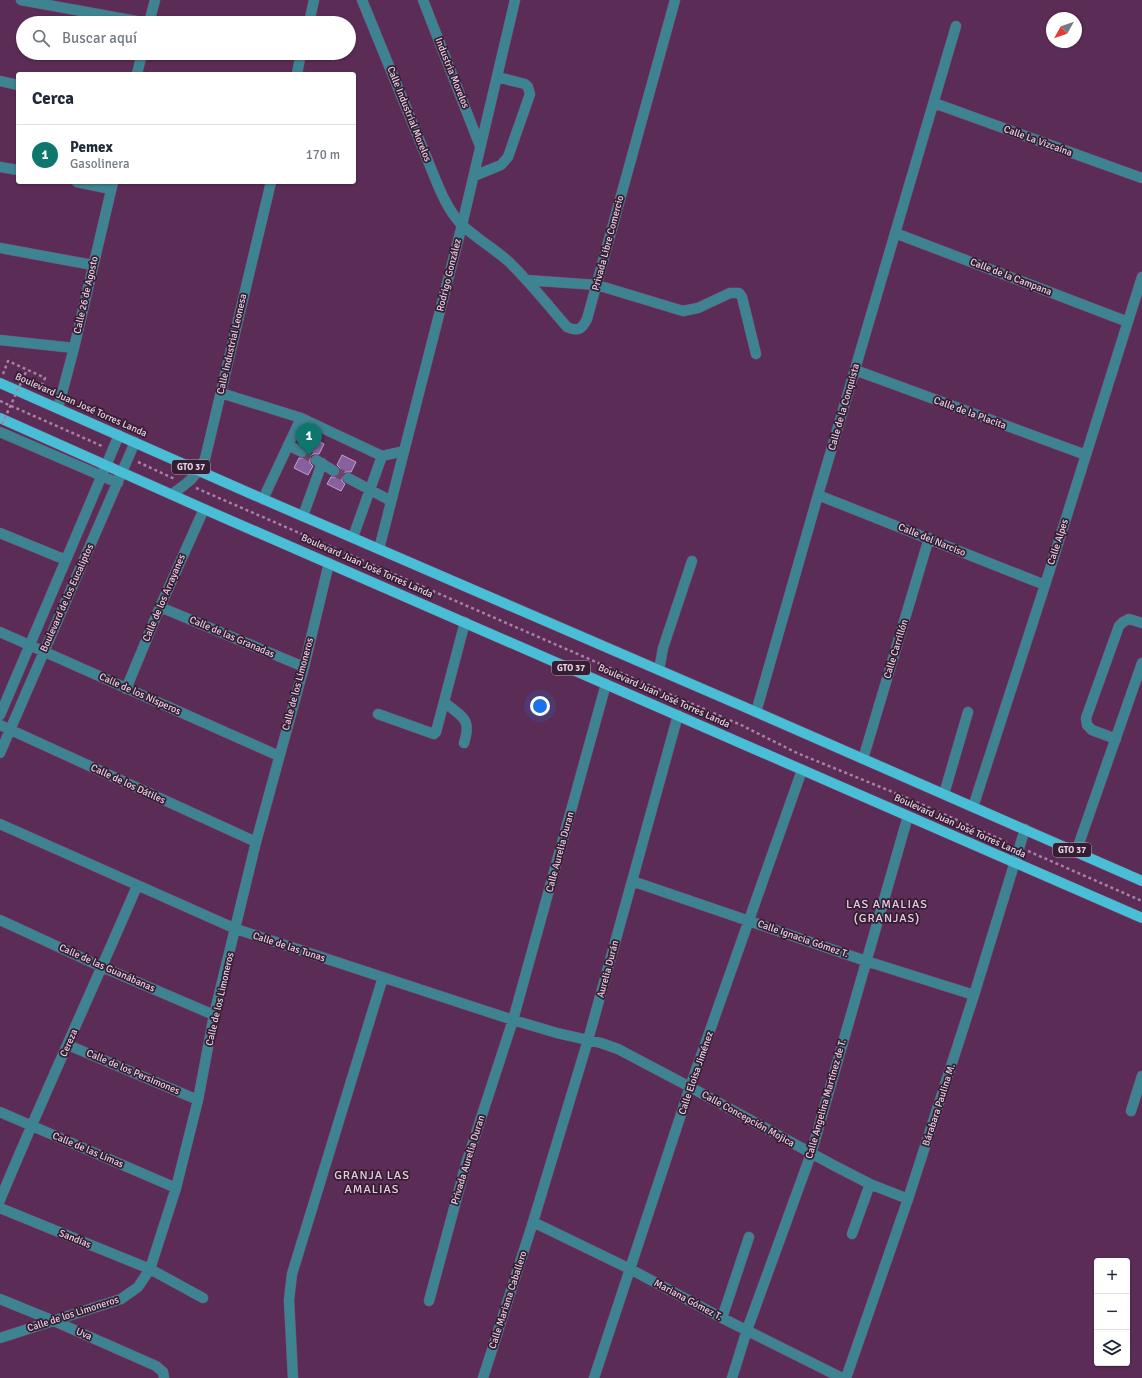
<!DOCTYPE html>
<html lang="es">
<meta charset="utf-8">
<style>
:root{--surface:#fff;--page:#f6f6f7;--text:#1f2937;--muted:#747a83;--line:#e0e1e3;--accent:#0f766e}
body{margin:0;font-family:Signika,sans-serif;background:var(--page);color:var(--text)}
.controls{position:absolute;right:12px;bottom:12px;display:grid;overflow:hidden;border-radius:4px;box-shadow:0 1px 3px #0004}
.controls button{width:36px;height:36px;display:grid;place-items:center;padding:0;border:0;border-bottom:1px solid var(--line);background:var(--surface);color:var(--text);font:20px sans-serif}
.compass{position:absolute;left:1046px;top:12px;width:36px;height:36px;border-radius:50%;background:var(--surface);box-shadow:0 1px 3px #0004;rotate:230deg}
.you{position:absolute;left:540px;top:706px;width:14px;height:14px;margin:-10px;border:3px solid #fff;border-radius:50%;background:#1a73e8;box-shadow:0 0 0 6px #1a73e833}
.badge{display:grid;place-items:center;width:26px;height:26px;border-radius:50%;background:var(--accent);color:#fff;font-size:13px;font-weight:700}
.pin{position:absolute;translate:-50% -33px;filter:drop-shadow(0 1px 2px #0008)}
.pin::after{content:'';position:absolute;top:21px;width:14px;height:12px;background:inherit;clip-path:polygon(0 0,100% 0,50% 100%)}
.list{margin:0;padding:0;list-style:none}
h2{display:flex;justify-content:space-between;align-items:center;height:52px;margin:0;padding:0 16px;font-size:17px}
h2 small{font-size:13px;font-weight:400;color:var(--muted)}
.list li{display:grid;grid-template-columns:26px 1fr auto;gap:12px;align-items:center;box-sizing:border-box;height:60px;padding:0 16px;border-top:1px solid var(--line)}
.list b{display:block;font-size:15px;white-space:nowrap}
.list p{margin:0;font-size:13px;white-space:nowrap;color:var(--muted)}
.list em{font-size:13px;font-style:normal;color:var(--muted)}
.icon{flex:none;width:22px;height:22px;fill:none;stroke:currentColor;stroke-width:2;stroke-linecap:round;stroke-linejoin:round}
.map{position:relative;flex:none;width:1142px;height:1378px;overflow:hidden}
.search{position:absolute;background:var(--surface);box-shadow:0 1px 3px #0004;left:16px;top:16px;width:340px;height:44px;display:flex;align-items:center;gap:10px;box-sizing:border-box;padding:0 14px;border-radius:22px;color:var(--muted);font-size:15px}
.panel{position:absolute;background:var(--surface);box-shadow:0 1px 3px #0004;left:16px;top:72px;width:340px;height:112px;border-radius:4px}
.map>svg:first-child{display:block}
</style>
<div class="map">
<svg width="1142" height="1378" viewBox="0 0 1142 1378">
<rect width="100%" height="100%" fill="#5b2c55"/>
<path fill="#87619d" stroke="#c29ed8" d="M309,436L324,444L319,454H313L310,457V463L313,466L308,475L294,468L299,458H305L308,455V449L304,446Z
M342,455L356,462L351,472H345L342,475V481L345,484L341,491L327,484L331,477H337L340,474V468L337,465Z"/>
<g fill="none" stroke-linecap="round" stroke-linejoin="round">
<path stroke="#70446a" stroke-width="10" stroke-dasharray="10 5" stroke-linecap="butt" d="M302,452L316,460
M334,471L348,478"/>
<g stroke="#784c72" stroke-width="11">
<path id="minor" d="M21,0L147,23
M362,0L437,183C443,198 450,213 462,225C476,238 493,248 508,261C529,281 548,305 567,327C578,332 582,329 587,319L675,0
M423,0L480,146
M149,23L155,0
M309,23L314,0
M137,74L142,53
M297,74L301,53
M0,81L18,85
M934,103L1142,178
M0,167L18,170
M474,176L501,165L508,157L530,94L528,87L525,84L497,77
M77,182L111,189
M895,233L1128,322
M0,248L93,265
M526,280L597,285L683,311L698,308L730,293H739L742,297L756,354
M0,340L74,348
M855,370L1086,455
M221,393L301,418
M58,408L74,348L113,182
M0,432L118,483
M288,445L302,452
M382,456L404,451
M316,460L334,471
M348,478L391,501
M172,494C188,483 196,477 205,459L271,182
M818,495L1045,585
M263,499L301,418L382,456L353,537
M303,516L322,463
M0,533L66,560
M379,549L462,225L515,0
M160,607L304,667
M0,632L279,756
M659,670L663,648L692,561
M126,689L160,607L204,509
M444,702C462,717 472,718 464,743
M756,712L818,495L956,26
M378,714L434,734L436,732L465,622
M0,715L119,435
M0,725L256,842
M1116,739L1092,730L1087,725L1086,718L1119,626L1123,622L1129,619L1142,623
M0,753L135,442
M863,759L929,538
M944,794L968,712
M973,807L1045,585L1142,277
M0,824L236,929L513,1020L557,1033L601,1043L618,1049L690,1087L833,1165L870,1184L908,1199
M1076,852L1142,663
M632,881L866,961L974,995
M0,920L102,967L214,1015
M68,1045L198,1100
M1131,1111L1142,1076
M0,1112L176,1188
M0,1200C44,1094 92,991 137,886
M0,1208L150,1269L203,1298
M533,1222L630,1269L722,1318L842,1378
M852,1234L870,1184
M0,1299L54,1321L156,1366L163,1372L164,1378
M429,1301L466,1164L513,1020L606,684
M722,1318L749,1237
M0,1338L121,1299L138,1287L150,1269L176,1188L198,1100L214,1015L256,842L304,667L329,563
M293,1378L289,1300L292,1274L383,977
M483,1378L533,1222L588,1040L678,715
M594,1378L690,1087L802,770
M732,1378L747,1330L811,1154L908,816
M846,1378L908,1199L974,995L1025,829"/>
</g>
<g stroke="#784c72" stroke-width="11">
<path id="major" d="M0,383L263,499L756,712L1142,881
M0,418L204,509L1142,918"/>
</g>
<path stroke="#a882a2" stroke-width="2.5" stroke-dasharray="3 3" stroke-linecap="butt" d="M3,374L8,361L45,378L40,389
M0,401L102,446
M138,462L175,479
M196,488L681,699L741,725L797,753L905,797L1009,843
M1028,851L1142,901"/>
<use href="#minor" stroke="#3e8391" stroke-width="10"/>
<use href="#major" stroke="#48bfd6" stroke-width="10"/>
<path stroke="#a882a2" stroke-width="2.5" stroke-dasharray="3 3" stroke-linecap="butt" d="M2,424L26,372"/>
</g>
<g text-anchor="middle" dominant-baseline="central" stroke-width="3.5" stroke-linejoin="round" paint-order="stroke">
<g fill="#341e31" stroke="#b398ae" stroke-width="1">
<rect x="172" y="460" width="38" height="14" rx="3"/>
<rect x="552" y="661" width="38" height="14" rx="3"/>
<rect x="1053" y="843" width="38" height="14" rx="3"/>
</g>
<g font-size="9" font-weight="bold" fill="#eacde4">
<text x="191" y="467">GTO 37</text>
<text x="571" y="668">GTO 37</text>
<text x="1072" y="850">GTO 37</text>
</g>
<g font-size="10" fill="#eacde4" stroke="#341e31">
<text transform="translate(452 73) rotate(68)">Industria Morelos</text>
<text transform="translate(409 114) rotate(68)">Calle Industrial Morelos</text>
<text transform="translate(1038 141) rotate(20)">Calle La Vizcaína</text>
<text transform="translate(608 243) rotate(-75)">Privada Libre Comercio</text>
<text transform="translate(449 275) rotate(-76)">Rodrigo González</text>
<text transform="translate(1011 277) rotate(21)">Calle de la Campana</text>
<text transform="translate(86 295) rotate(-77)">Calle 26 de Agosto</text>
<text transform="translate(232 344) rotate(-77)">Calle Industrial Leonesa</text>
<text transform="translate(81 405) rotate(24)">Boulevard Juan José Torres Landa</text>
<text transform="translate(844 407) rotate(-74)">Calle de la Conquista</text>
<text transform="translate(970 413) rotate(20)">Calle de la Placita</text>
<text transform="translate(932 540) rotate(22)">Calle del Narciso</text>
<text transform="translate(1058 542) rotate(-72)">Calle Alpes</text>
<text transform="translate(367 566) rotate(24)">Boulevard Juan José Torres Landa</text>
<text transform="translate(67 598) rotate(-66)">Boulevard de los Eucaliptos</text>
<text transform="translate(164 598) rotate(-67)">Calle de los Arrayanes</text>
<text transform="translate(232 637) rotate(23)">Calle de las Granadas</text>
<text transform="translate(896 649) rotate(-73)">Calle Carrillón</text>
<text transform="translate(298 684) rotate(-75)">Calle de los Limoneros</text>
<text transform="translate(140 694) rotate(24)">Calle de los Nísperos</text>
<text transform="translate(664 696) rotate(24)">Boulevard Juan José Torres Landa</text>
<text transform="translate(128 784) rotate(25)">Calle de los Dátiles</text>
<text transform="translate(960 826) rotate(24)">Boulevard Juan José Torres Landa</text>
<text transform="translate(560 852) rotate(-75)">Calle Aurelia Duran</text>
<text transform="translate(803 939) rotate(19)">Calle Ignacia Gómez T.</text>
<text transform="translate(289 947) rotate(18)">Calle de las Tunas</text>
<text transform="translate(107 968) rotate(24)">Calle de las Guanábanas</text>
<text transform="translate(608 969) rotate(-75)">Aurelia Durán</text>
<text transform="translate(220 999) rotate(-77)">Calle de los Limoneros</text>
<text transform="translate(69 1043) rotate(-66)">Cereza</text>
<text transform="translate(133 1072) rotate(23)">Calle de los Persimones</text>
<text transform="translate(696 1073) rotate(-71)">Calle Eloisa Jiménez</text>
<text transform="translate(826 1099) rotate(-74)">Calle Angelina Martínez de T.</text>
<text transform="translate(939 1105) rotate(-72)">Bárabara Paulina M.</text>
<text transform="translate(748 1119) rotate(29)">Calle Concepción Mojica</text>
<text transform="translate(88 1150) rotate(23)">Calle de las Limas</text>
<text transform="translate(468 1160) rotate(-73)">Privada Aurelia Duran</text>
<text transform="translate(75 1239) rotate(22)">Sandías</text>
<text transform="translate(508 1300) rotate(-72)">Calle Mariana Caballero</text>
<text transform="translate(688 1300) rotate(28)">Mariana Gómez T.</text>
<text transform="translate(73 1314) rotate(-18)">Calle de los Limoneros</text>
<text transform="translate(84 1334) rotate(24)">Uva</text>
</g>
<g font-size="12" letter-spacing="1" fill="#eacde4" stroke="#341e31">
<text x="887" y="904">LAS AMALIAS<tspan x="887" dy="14">(GRANJAS)</tspan></text>
<text x="372" y="1175">GRANJA LAS<tspan x="372" dy="14">AMALIAS</tspan></text>
</g>
</g>
</svg>
<div class="controls">
<button>+</button>
<button>−</button>
<button><svg class="icon" aria-label="layers" viewBox="0 0 24 24"><path d="M12 4l9 5-9 5-9-5zM3 14l9 5 9-5"/></svg></button>
</div>
<svg class="compass" viewBox="-18 -18 36 36"><path d="M0-13l5 13h-10z" fill="#e53935"/><path d="M0 13l5-13h-10z" fill="#747a83"/></svg>
<div class="you"></div>
<div class="pin badge" style="left:309px;top:456px">1</div>
<div class="search"><svg class="icon" aria-label="search" viewBox="0 0 24 24"><circle cx="10" cy="10" r="6"/><path d="M15 15l6 6"/></svg>Buscar aquí</div>
<section class="panel">
<h2>Cerca<small></small></h2>
<ul class="list">
<li><span class="badge">1</span><div><b>Pemex</b><p>Gasolinera</p></div><em>170 m</em></li>
</ul>
</section>
</div>
